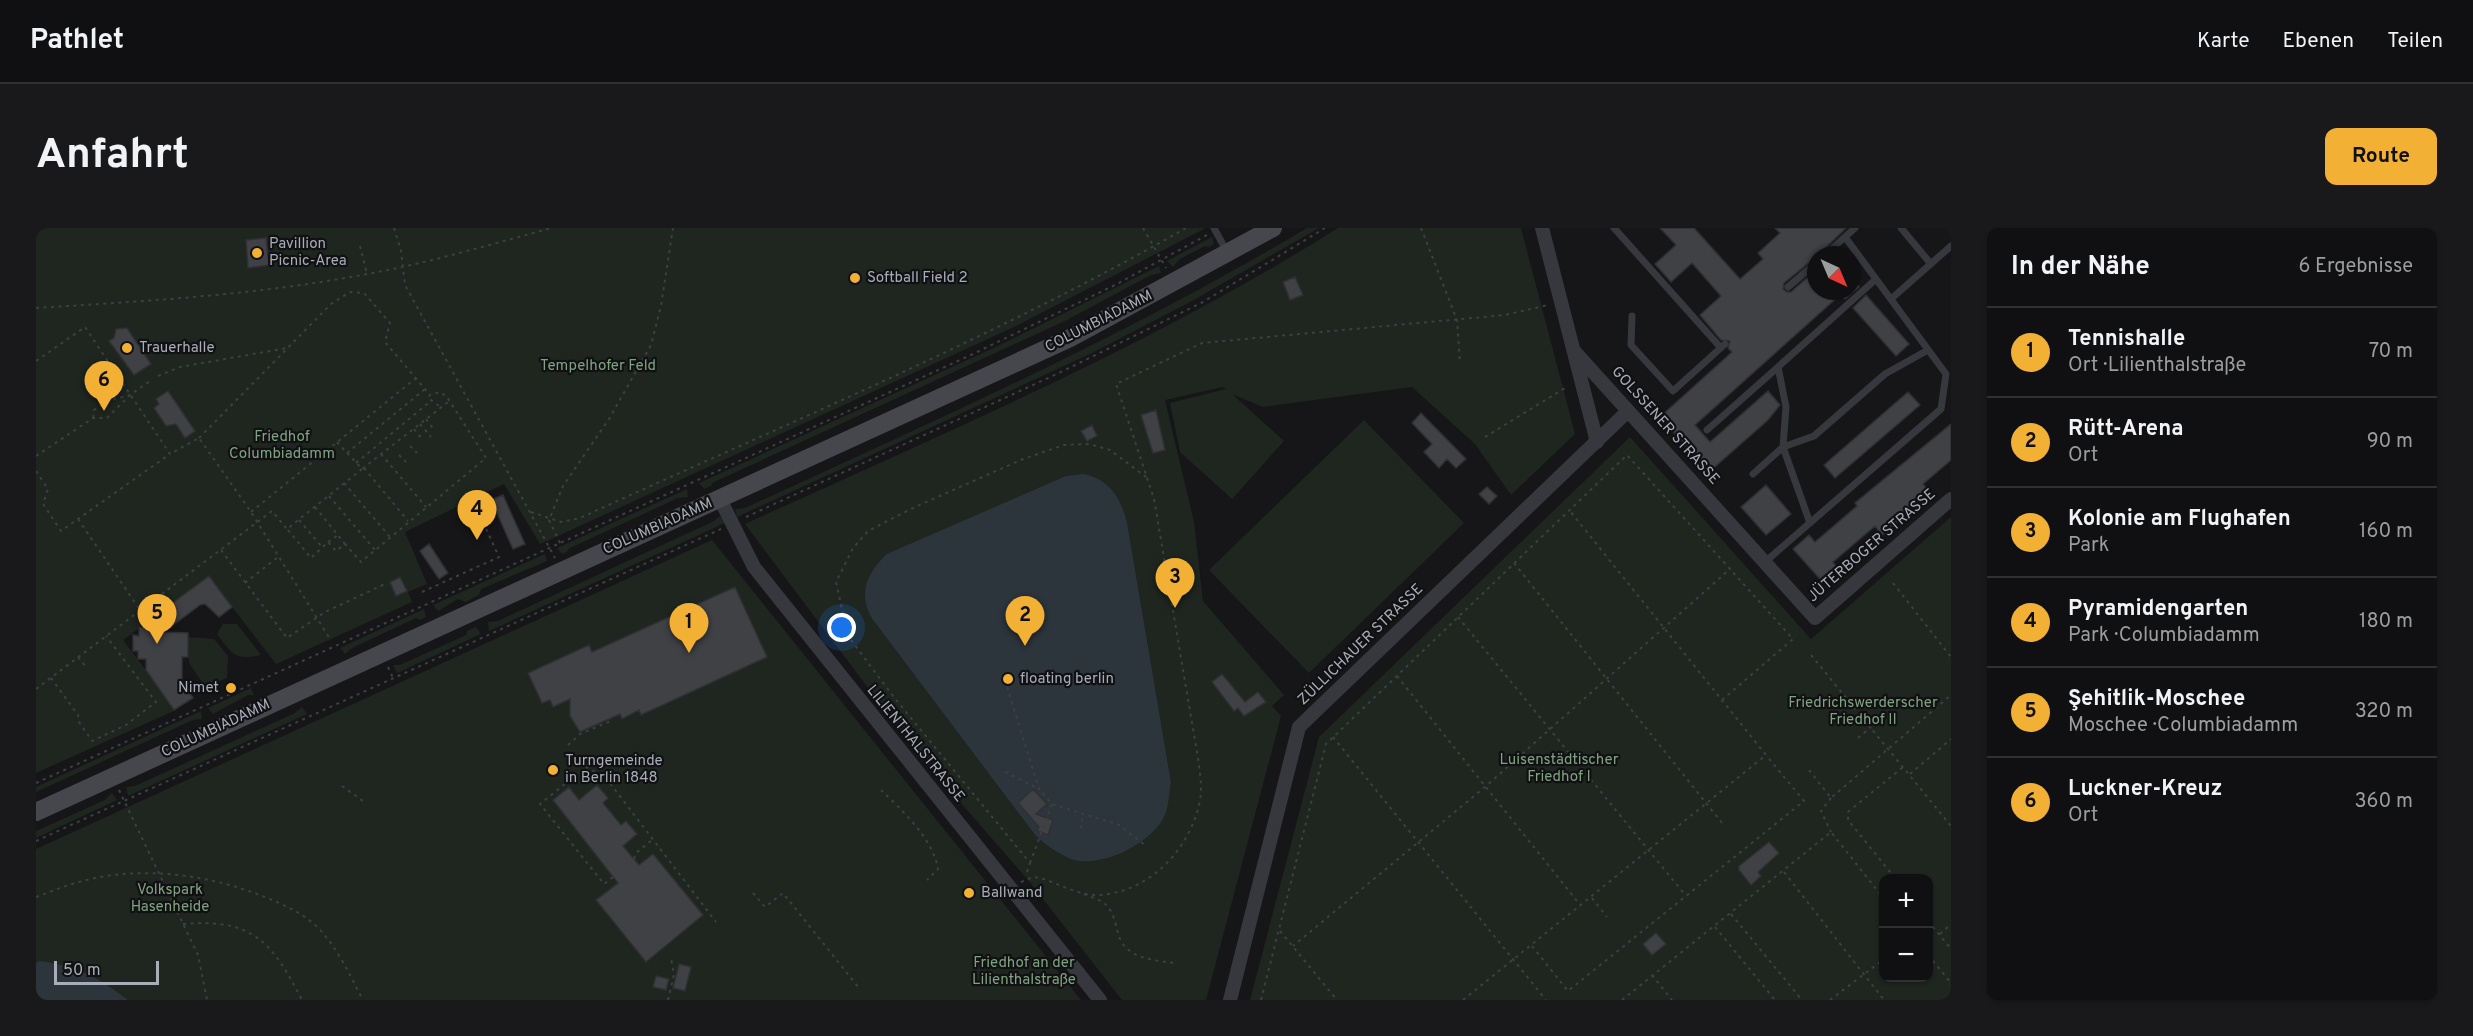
<!DOCTYPE html>
<html lang="de">
<meta charset="utf-8">
<style>
:root{--surface:#101012;--page:#19191b;--text:#f1f3f6;--muted:#9c9d9f;--line:#303032;--accent:#f2b134}
body{margin:0;font-family:Overpass,sans-serif;background:var(--page);color:var(--text)}
.controls{position:absolute;right:18px;bottom:18px;display:grid;overflow:hidden;border-radius:12px;box-shadow:0 2px 4px #0004}
.controls button{width:54px;height:54px;display:grid;place-items:center;padding:0;border:0;border-bottom:2px solid var(--line);background:var(--surface);color:var(--text);font:30px sans-serif}
.compass{position:absolute;left:1771px;top:18px;width:54px;height:54px;border-radius:50%;background:var(--surface);box-shadow:0 2px 4px #0004;rotate:136deg}
.scale{position:absolute;left:18px;bottom:15px;width:105px;box-sizing:border-box;padding-left:6px;border:3px solid #a8adb8;border-top:0;font-size:16px;line-height:21px;white-space:nowrap;color:#a8adb8;-webkit-text-stroke:4px #111113;paint-order:stroke}
.you{position:absolute;left:806px;top:400px;width:21px;height:21px;margin:-15px;border:4px solid #fff;border-radius:50%;background:#1a73e8;box-shadow:0 0 0 9px #1a73e833}
.badge{display:grid;place-items:center;width:39px;height:39px;border-radius:50%;background:var(--accent);color:#111;font-size:20px;font-weight:700}
.pin{position:absolute;translate:-50% -50px;filter:drop-shadow(0 2px 3px #0008)}
.pin::after{content:'';position:absolute;top:32px;width:21px;height:18px;background:inherit;clip-path:polygon(0 0,100% 0,50% 100%)}
.list{margin:0;padding:0;list-style:none}
h2{display:flex;justify-content:space-between;align-items:center;height:78px;margin:0;padding:0 24px;font-size:26px}
h2 small{font-size:20px;font-weight:400;color:var(--muted)}
.list li{display:grid;grid-template-columns:39px 1fr auto;gap:18px;align-items:center;box-sizing:border-box;height:90px;padding:0 24px;border-top:2px solid var(--line)}
.list b{display:block;font-size:22px;white-space:nowrap}
.list p{margin:0;font-size:20px;white-space:nowrap;color:var(--muted)}
.list em{font-size:20px;font-style:normal;color:var(--muted)}
.map{position:relative;flex:none;width:1915px;height:772px;overflow:hidden;border-radius:12px}
header{display:flex;align-items:center;gap:36px;box-sizing:border-box;height:84px;padding:0 30px;background:var(--surface);border-bottom:2px solid var(--line)}
header strong{font-size:28px}
nav{display:flex;gap:33px;margin-inline-start:auto;font-size:21px}
.intro{display:flex;align-items:center;justify-content:space-between;box-sizing:border-box;height:144px;padding:0 36px}
h1{margin:0;font-size:42px}
.button{padding:15px 27px;border-radius:12px;background:var(--accent);color:#111;font-size:21px;font-weight:700}
main{display:flex;gap:36px;padding:0 36px}
aside{flex:1;background:var(--surface);border-radius:12px;box-shadow:0 2px 4px #0004}
.map>svg:first-child{display:block}
</style>
<header>
<strong>Pathlet</strong>
<nav><a>Karte</a><a>Ebenen</a><a>Teilen</a></nav>
</header>
<div class="intro"><h1>Anfahrt</h1><a class="button">Route</a></div>
<main>
<div class="map">
<svg width="1915" height="772" viewBox="0 0 1915 772">
<rect width="100%" height="100%" fill="#161618"/>
<path fill="#1e261f" fill-rule="evenodd" d="M0,0H1168V1L978,99L511,313L504,316L468,256L369,304L391,356L372,364L376,374L240,436L173,349L87,412L140,482L0,545Z
M1271,0H1283L1156,73L1056,125L701,289L699,281L709,280C899,193 1090,108 1271,0Z
M1302,0H1485L1539,206L1475,267L1439,216L1376,159L1227,179L1196,166L1248,213L1196,271L1144,224L1134,175L1190,161L1187,159L1129,172L1158,294L1167,373L1248,467L1236,478L1245,488L1170,772H1086L992,652L878,521L709,296C910,204 1115,118 1302,0ZM1091,294L1135,554L1132,574C1089,610 1053,663 999,607L837,392Z
M1176,9L1178,16L1173,19L1169,18L1144,31L1137,39L1131,33Z
M1123,38L1125,45L1115,47L1029,93L676,255L675,258L668,261L663,255L964,117Z
M1328,192L1428,295L1273,445L1173,342Z
M1594,209L1775,411L1915,289V772H1214L1283,509ZM1848,650H1892V750H1848Z
M651,261L652,269L642,270L532,321L531,324L526,326L521,320Z
M684,288L689,295L453,403L452,394L462,393L676,294Z
M676,312L1045,772H0V621Z
M509,326L511,333L445,361L443,367L430,374L422,371L402,383L397,377Z
M388,381L390,389L384,392L380,390L316,420L309,426L304,420Z
M187,396H201L225,427C199,433 196,426 181,406Z
M440,399L445,406L361,445L357,437H364L430,407L431,403Z
M152,409L178,411L192,428L191,450L174,457H168L153,435Z
M215,460L218,467H212L177,486L172,480Z
M266,479L271,486L92,568L90,559L99,558L259,485Z
M165,483L166,491L157,492L0,564V559Z
M76,565L81,572L0,610V603L69,572Z"/>
<path fill="#2c353c" d="M1048,246C1074,252 1084,269 1091,294L1135,554C1133,566 1133,580 1127,591C1113,616 1067,639 1038,632C1023,627 1010,618 999,607L837,392C821,367 831,344 851,326L1030,248Z
M3,733C41,738 62,749 92,772H0V735Z"/>
<path fill="#404145" stroke="#303034" stroke-width="1.5" d="M1624,0H1658L1704,51L1727,31L1722,25L1744,5L1739,0H1810L1780,29L1748,55L1747,61L1751,64H1755L1780,42V63H1816V51L1823,59L1809,71L1805,66L1659,197L1674,214L1732,163L1744,177L1732,192L1673,244L1624,189L1696,124L1692,120L1694,113L1685,112L1664,87L1685,68L1656,35L1635,54L1619,36L1640,17Z
M230,10L233,37L212,40L210,12Z
M1259,49L1267,67L1254,72L1247,54Z
M1830,67L1873,116L1860,128L1817,80Z
M91,100L115,136L98,147L73,113L78,110L80,101Z
M132,163L159,203L149,210L140,196L130,198L118,180L123,176L120,171Z
M1872,164L1884,177L1799,250L1788,237Z
M1120,182L1129,222L1117,225L1105,187Z
M1385,185L1430,231L1420,240L1411,231L1403,240L1388,224L1396,216L1376,195Z
M1915,196V232L1887,256L1895,265L1846,307L1839,298L1797,334L1800,338L1784,351L1757,321L1773,307L1779,314L1821,278L1819,275Z
M1056,197L1061,208L1051,213L1045,203Z
M1730,257L1755,286L1730,307L1705,279Z
M1451,259L1461,268L1453,276L1443,266Z
M467,267L489,316L477,321L455,272Z
M393,316L412,345L403,351L384,323Z
M173,348L196,379L183,389L169,376L164,377L128,404L152,405V429H146V452L157,470L138,482L110,442V431H102V423H97V407L103,408V399L111,400V394Z
M364,349L371,363L360,368L354,354Z
M699,359L731,429L605,487L603,482L586,491L584,486L544,504L534,488V471L517,479L514,472L506,475L492,445L553,417L556,424Z
M1186,446L1209,474L1222,464L1230,474L1208,488L1202,480L1198,483L1176,454Z
M561,557L572,570L567,575L585,597L590,593L601,606L587,618L603,637L617,626L667,687L610,734L560,672L582,655L517,572L533,559L543,572Z
M997,561L1011,576L1000,586L1017,592L1012,607L1001,603L1003,599L982,575Z
M1733,614L1743,625L1722,644L1725,648L1715,657L1703,642V638Z
M1620,705L1630,716L1616,727L1607,716Z
M643,736L655,739L649,763L637,760Z
M620,748L633,751L630,762L617,759Z"/>
<g fill="none" stroke-linecap="round" stroke-linejoin="round">
<path stroke="#3d3f44" stroke-width="2" stroke-dasharray="3 4.5" stroke-linecap="butt" d="M358,0L365,23L369,57L519,330
M1107,0L1130,40
M1385,0L1421,92L1424,135
M324,18L331,46
M0,80C110,73 222,67 331,46C393,35 455,16 516,0
M0,133L49,99L134,226L163,210L215,284L294,411
M122,148L144,139L251,120
M57,190L58,182L72,173L94,167
M390,191L399,203
M384,196L395,209
M378,201L386,211
M1449,209L1529,160
M163,210L295,76L314,64L328,65L354,95L349,114L394,167
M301,214L326,241L412,174
M374,218L381,225
M311,225L389,161
M345,226L390,279
M363,227L370,234
M0,228L57,190H71L94,167L114,153
M320,235L396,172
M328,240L372,293
M326,241L251,301L275,330L292,314L300,323L309,316L325,334L450,230L411,169L404,164L394,167L392,170L406,180
M0,243L12,261L7,276L25,303L134,226
M308,255L354,309
M293,268L339,322
M279,279L309,316
M215,284L380,150
M495,284L525,294L544,290C747,197 956,111 1150,0
M710,289L1023,145L1167,74L1289,0
M42,291L104,382
M263,292L286,319
M292,314L302,307
M524,315L513,292L527,258L573,191L615,117L625,78L637,0
M185,322L251,410L289,384L349,356
M1478,335L1686,595
M209,355L242,329
M1857,355L1915,429
M386,364L463,329L447,294
M1422,389L1650,668
M1775,427L1915,598
M42,429L51,440
M352,439L357,450
M1361,448L1545,678
M15,450L42,487L43,494L56,513L90,497L120,474L70,408
M971,459L1003,561L1016,576L1083,597L1110,618
M0,461L236,283L250,300
M1686,472L1757,411L1694,341
M1297,509L1510,772
M1822,510L1835,499
M532,517L544,506L575,493L573,488
M1773,542L1795,570L1915,467
M969,544L1003,561
M1874,546L1915,511
M0,555L937,126L1079,57L1171,7
M306,558L327,573
M83,562L162,727L171,772
M845,562C867,583 897,611 902,641L891,652
M1795,570L1785,583L1795,604
M1044,600L1047,596L1045,586
M0,613L685,301
M598,631L600,625L616,612
M994,635L1016,576
M991,644L994,635L857,468L812,408L800,354L817,320L832,303L881,278L987,231L1028,217L1053,216L1074,222L1110,249
M1748,644L1848,772
M577,649L568,656L504,576L550,539L570,550L680,694
M1859,650L1812,592V584L1867,539
M985,654L997,649L1005,650C1023,656 1044,668 1063,667C1113,664 1152,623 1163,577C1167,561 1164,546 1162,530L1118,271L1080,156L1166,115L1469,87L1512,77
M717,665L729,679L747,665L823,760
M1048,666C1054,669 1064,671 1069,676C1076,681 1079,693 1081,701C1086,730 1114,732 1139,735
M0,669C14,664 28,658 43,654C101,637 171,646 226,668C244,675 263,683 278,696C300,716 313,746 327,772
M1556,670L1571,689
M1695,686L1766,772
M1892,693L1915,721
M147,696C217,690 236,714 266,772
M1679,699L1739,772
M1244,703L1301,772
M1904,706L1915,696
M1496,718L1532,763L1768,573L1730,527
M1892,727L1915,755
M1616,747L1636,772
M632,772L638,746L635,730
M1225,772L1290,516L1591,227L1694,341L1449,559L1257,718
M1427,772L1730,527L1534,283
M1586,772L1795,604L1848,671
M1794,772L1848,731"/>
<path stroke="#37383d" stroke-width="7" d="M1178,0L1191,24
M1578,0L1685,120
M1865,0L1895,36
M1789,27L1819,0
M1752,59L1780,35
M1855,71L1915,18
M1596,88L1595,117L1637,163L1689,116
M1671,202L1742,139
M1717,246L1747,219L1778,208L1849,146L1892,122
M1774,295L1747,219L1750,179L1742,139L1840,51
M1729,334L1905,181L1910,146L1809,9"/>
<path stroke="#37383d" stroke-width="14" d="M1506,0L1561,214
M1539,124L1779,390L1915,271
M684,271L718,339L1064,772
M1194,772L1263,499L1592,183"/>
<path stroke="#45474d" stroke-width="18" d="M0,584L1034,110L1237,0"/>
</g>
<g fill="#f2b134" stroke="#111113" stroke-width="2">
<circle cx="221" cy="25" r="6"/>
<circle cx="819" cy="50" r="6"/>
<circle cx="91" cy="120" r="6"/>
<circle cx="972" cy="451" r="6"/>
<circle cx="195" cy="460" r="6"/>
<circle cx="517" cy="542" r="6"/>
<circle cx="933" cy="665" r="6"/>
</g>
<g text-anchor="middle" dominant-baseline="central" stroke-width="4.5" stroke-linejoin="round" paint-order="stroke">
<g font-size="15" fill="#a8adb8" stroke="#111113" text-anchor="start">
<text x="233" y="16">Pavillion<tspan x="233" dy="17">Picnic-Area</tspan></text>
<text x="831" y="50">Softball Field 2</text>
<text x="103" y="120">Trauerhalle</text>
<text x="984" y="451">floating berlin</text>
<text x="183" y="460" text-anchor="end">Nimet</text>
<text x="529" y="533">Turngemeinde<tspan x="529" dy="17">in Berlin 1848</tspan></text>
<text x="945" y="665">Ballwand</text>
</g>
<g font-size="15" fill="#a8adb8" stroke="#111113">
<text transform="translate(1063 94) rotate(-27)">COLUMBIADAMM</text>
<text transform="translate(1629 198) rotate(48)">GOLSSENER STRASSE</text>
<text transform="translate(622 299) rotate(-24)">COLUMBIADAMM</text>
<text transform="translate(1836 318) rotate(-41)">JÜTERBOGER STRASSE</text>
<text transform="translate(1325 417) rotate(-44)">ZÜLLICHAUER STRASSE</text>
<text transform="translate(180 501) rotate(-25)">COLUMBIADAMM</text>
<text transform="translate(879 516) rotate(51)">LILIENTHALSTRASSE</text>
</g>
<g font-size="15" fill="#7fa381" stroke="#111113">
<text x="562" y="138">Tempelhofer Feld</text>
<text x="246" y="209">Friedhof<tspan x="246" dy="17">Columbiadamm</tspan></text>
<text x="1827" y="475">Friedrichswerderscher<tspan x="1827" dy="17">Friedhof II</tspan></text>
<text x="1523" y="532">Luisenstädtischer<tspan x="1523" dy="17">Friedhof I</tspan></text>
<text x="134" y="662">Volkspark<tspan x="134" dy="17">Hasenheide</tspan></text>
<text x="988" y="735">Friedhof an der<tspan x="988" dy="17">Lilienthalstraße</tspan></text>
</g>
</g>
</svg>
<div class="controls">
<button>+</button>
<button>−</button>
</div>
<svg class="compass" viewBox="-18 -18 36 36"><path d="M0-13l5 13h-10z" fill="#e53935"/><path d="M0 13l5-13h-10z" fill="#9c9d9f"/></svg>
<div class="scale">50 m</div>
<div class="you"></div>
<div class="pin badge" style="left:653px;top:425px">1</div>
<div class="pin badge" style="left:989px;top:418px">2</div>
<div class="pin badge" style="left:1139px;top:380px">3</div>
<div class="pin badge" style="left:441px;top:312px">4</div>
<div class="pin badge" style="left:121px;top:416px">5</div>
<div class="pin badge" style="left:68px;top:183px">6</div>
</div>
<aside>
<h2>In der Nähe<small>6 Ergebnisse</small></h2>
<ul class="list">
<li><span class="badge">1</span><div><b>Tennishalle</b><p>Ort · Lilienthalstraße</p></div><em>70 m</em></li>
<li><span class="badge">2</span><div><b>Rütt-Arena</b><p>Ort</p></div><em>90 m</em></li>
<li><span class="badge">3</span><div><b>Kolonie am Flughafen</b><p>Park</p></div><em>160 m</em></li>
<li><span class="badge">4</span><div><b>Pyramidengarten</b><p>Park · Columbiadamm</p></div><em>180 m</em></li>
<li><span class="badge">5</span><div><b>Şehitlik-Moschee</b><p>Moschee · Columbiadamm</p></div><em>320 m</em></li>
<li><span class="badge">6</span><div><b>Luckner-Kreuz</b><p>Ort</p></div><em>360 m</em></li>
</ul>
</aside>
</main>
